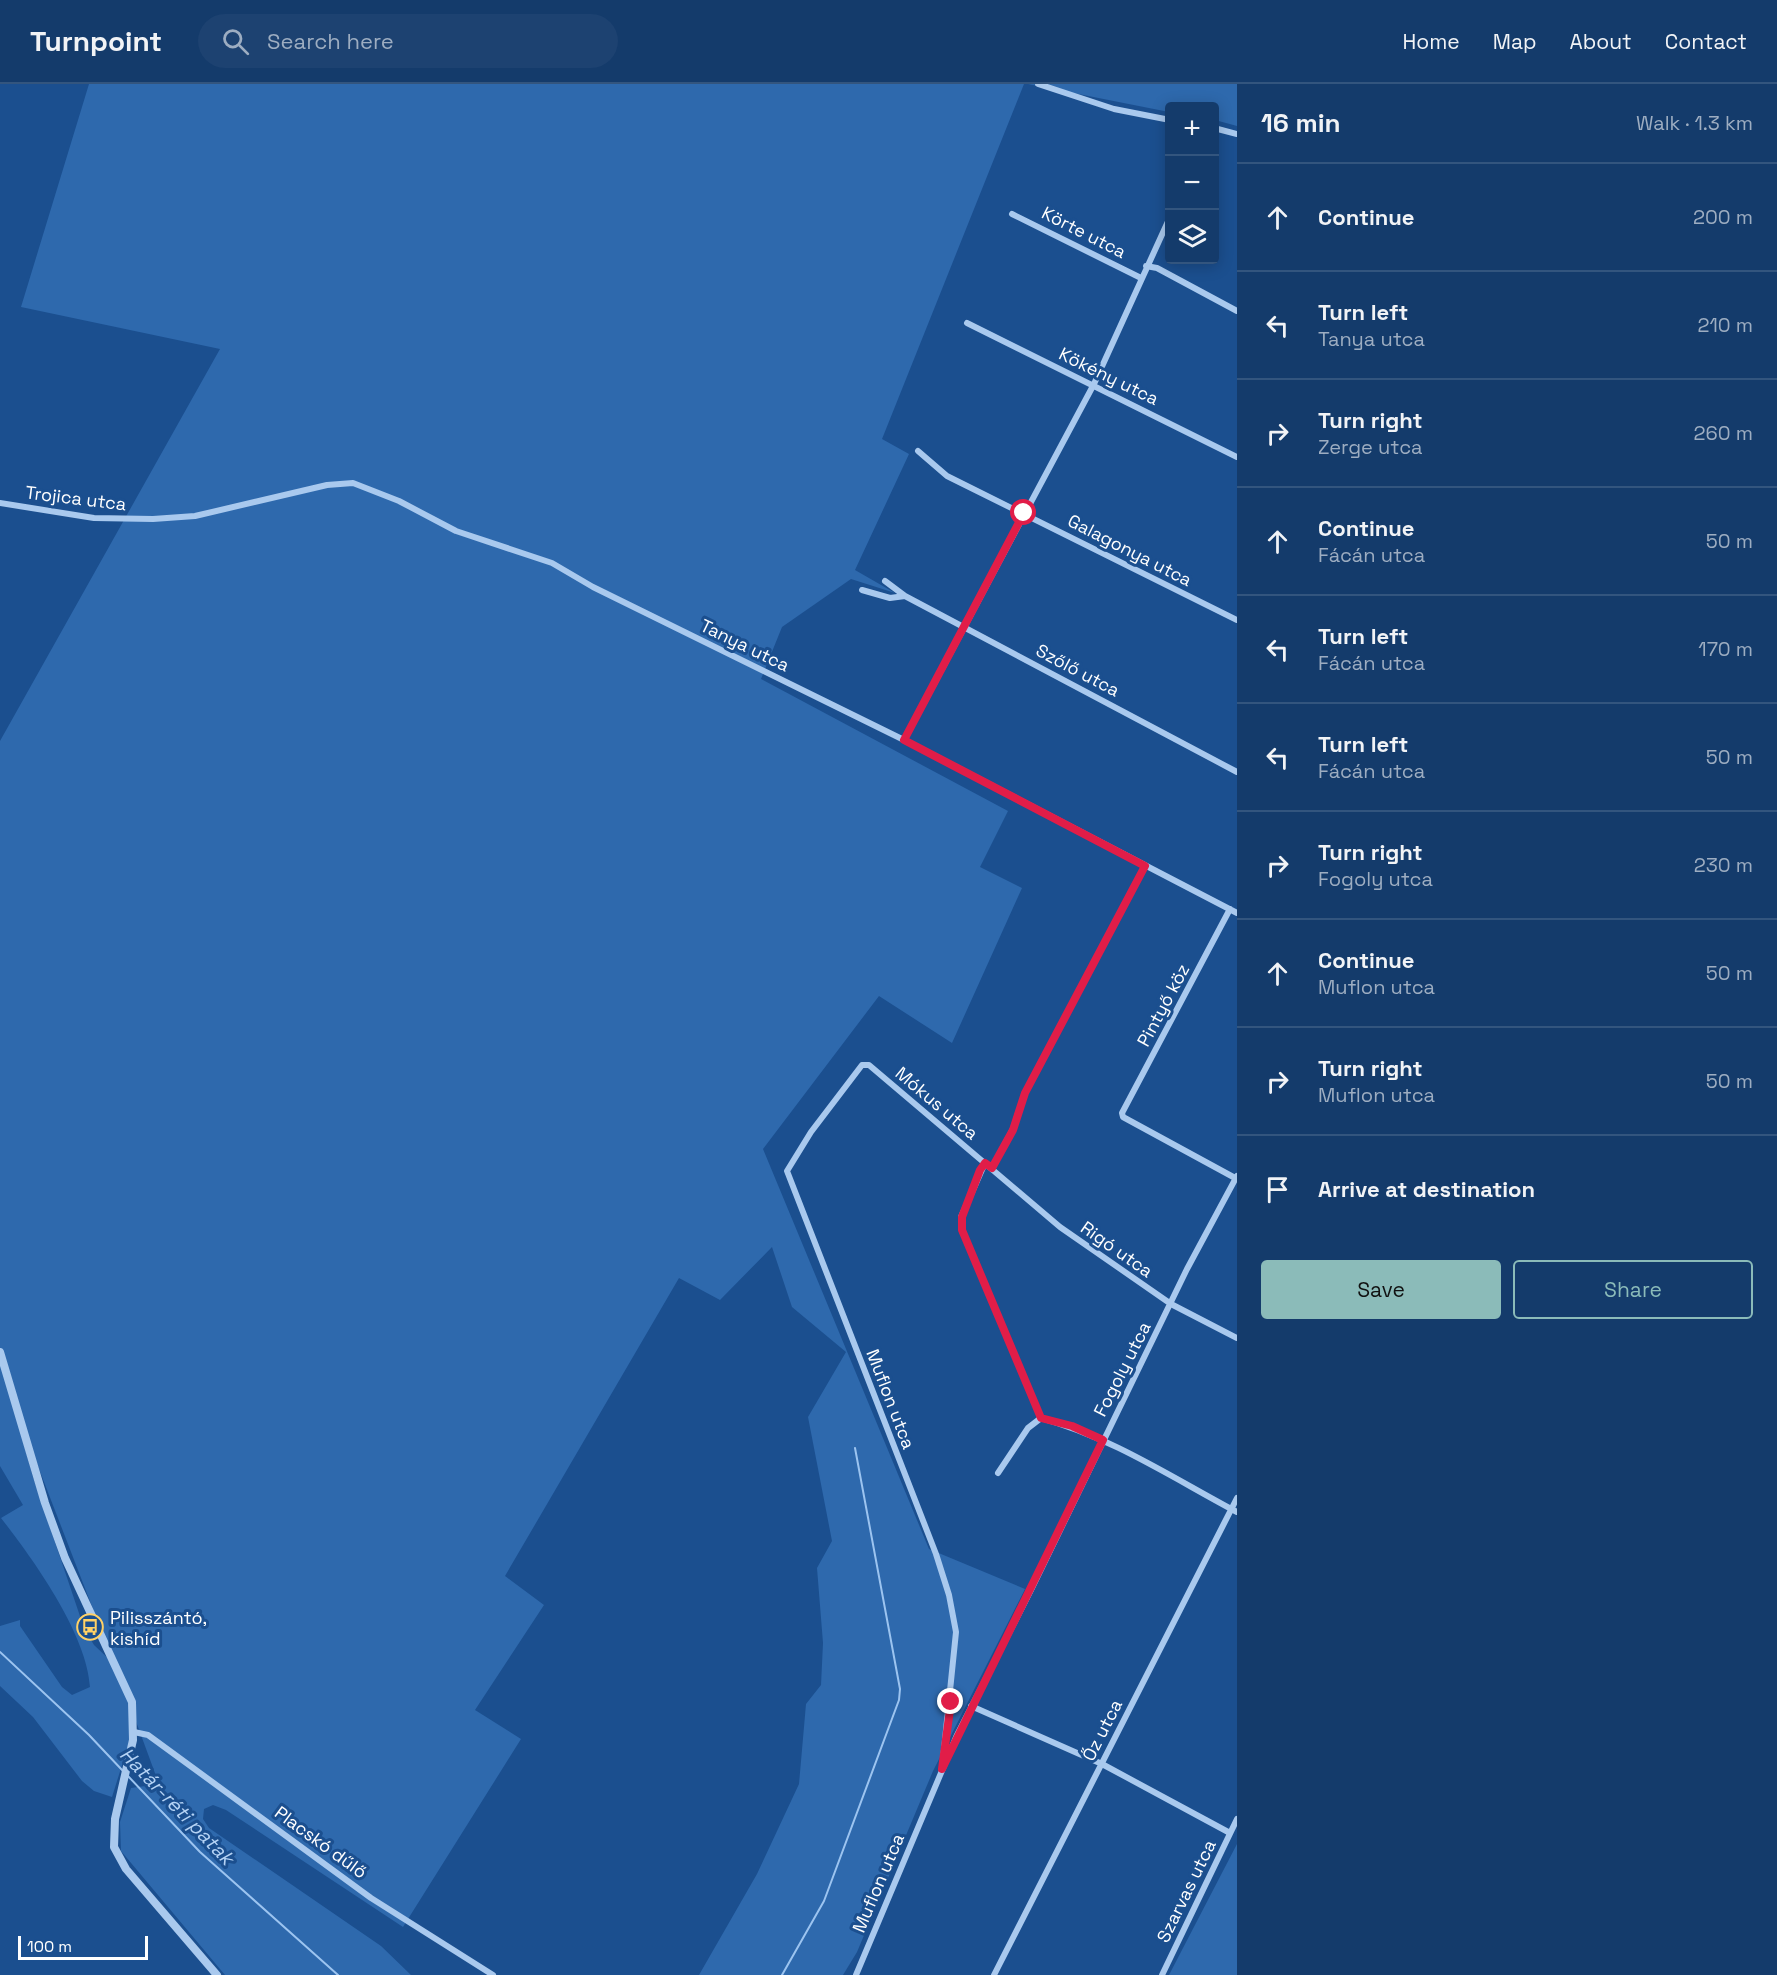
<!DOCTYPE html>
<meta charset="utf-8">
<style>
:root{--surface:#143b6b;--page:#1d4271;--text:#f1f3f6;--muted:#9dadc1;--line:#33557e;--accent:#8bbbb9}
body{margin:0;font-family:"Space Grotesk",sans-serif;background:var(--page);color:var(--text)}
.controls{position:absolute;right:18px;top:18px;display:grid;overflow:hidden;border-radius:6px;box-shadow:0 3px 15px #0003}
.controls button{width:54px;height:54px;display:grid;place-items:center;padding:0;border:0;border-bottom:2px solid var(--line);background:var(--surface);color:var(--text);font:30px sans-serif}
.scale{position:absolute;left:18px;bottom:15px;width:130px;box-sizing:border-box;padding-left:6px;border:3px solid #fff;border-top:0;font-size:16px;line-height:21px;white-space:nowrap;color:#fff;-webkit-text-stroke:4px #1b4f8f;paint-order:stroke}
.stop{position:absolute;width:18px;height:18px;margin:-14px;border:4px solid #e11d48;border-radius:50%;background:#fff}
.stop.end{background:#e11d48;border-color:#fff;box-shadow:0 2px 6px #0008}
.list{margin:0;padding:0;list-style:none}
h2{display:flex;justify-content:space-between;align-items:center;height:78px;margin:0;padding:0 24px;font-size:26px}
h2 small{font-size:20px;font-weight:400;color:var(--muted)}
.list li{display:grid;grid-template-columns:39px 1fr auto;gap:18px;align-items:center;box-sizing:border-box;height:108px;padding:0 24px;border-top:2px solid var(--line)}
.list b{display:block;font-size:22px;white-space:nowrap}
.list p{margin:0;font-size:20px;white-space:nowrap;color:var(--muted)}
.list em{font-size:20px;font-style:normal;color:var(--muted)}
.actions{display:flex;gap:12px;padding:18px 24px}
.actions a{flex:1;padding:14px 0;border:2px solid var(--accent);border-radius:6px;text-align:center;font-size:21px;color:var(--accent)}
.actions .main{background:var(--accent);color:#111}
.icon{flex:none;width:33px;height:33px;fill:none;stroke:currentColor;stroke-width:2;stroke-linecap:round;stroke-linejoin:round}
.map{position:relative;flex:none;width:1237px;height:1891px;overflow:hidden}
header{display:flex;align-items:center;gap:36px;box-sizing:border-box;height:84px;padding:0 30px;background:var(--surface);border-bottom:2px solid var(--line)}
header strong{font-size:28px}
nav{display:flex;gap:33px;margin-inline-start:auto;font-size:21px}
.search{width:420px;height:54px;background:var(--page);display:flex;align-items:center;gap:15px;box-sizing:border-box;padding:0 21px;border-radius:33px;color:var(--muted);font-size:22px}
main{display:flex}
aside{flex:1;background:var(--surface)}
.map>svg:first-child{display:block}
</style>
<header>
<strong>Turnpoint</strong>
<div class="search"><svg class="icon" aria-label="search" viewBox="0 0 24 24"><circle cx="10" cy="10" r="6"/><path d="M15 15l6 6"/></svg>Search here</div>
<nav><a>Home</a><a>Map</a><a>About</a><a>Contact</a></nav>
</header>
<main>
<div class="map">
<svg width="1237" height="1891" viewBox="0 0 1237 1891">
<rect width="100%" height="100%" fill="#1b4f8f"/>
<path fill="#2e69ad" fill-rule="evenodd" d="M89,0H1024L882,355L909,370L855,486L895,509L851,495L782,543L761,595L1008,727L980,783L1022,804L952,959L879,912L763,1065L929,1465L1025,1505L933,1687L857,1868L843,1891H699L757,1790L799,1700L806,1620L821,1601L823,1559L817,1484L832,1457L808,1333L846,1268L792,1223L772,1163L720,1216L679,1194L505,1492L544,1521L475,1626L521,1655L403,1843L226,1726L213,1721L204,1725L203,1735L209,1744L381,1862L411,1891H225L121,1767L120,1738L131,1704L159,1700L134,1632L128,1662L112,1713L94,1707L82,1697L33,1633L0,1602V1542L20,1536V1542L62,1603L72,1611L90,1603C87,1550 33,1475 1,1434L23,1421L0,1382V657L220,265L21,223ZM9,1307L113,1577L112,1578L94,1561L84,1544L33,1393Z
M1028,0H1237V42L1215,36L1214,22H1170L1169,28Z
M1237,1760V1891H1169Z"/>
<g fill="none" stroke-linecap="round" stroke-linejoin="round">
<path stroke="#9cc4f0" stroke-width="2" d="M0,1568L89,1651L123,1687
M127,1691L200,1768L338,1891
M782,1891L824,1817L899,1616L900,1605L855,1364"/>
<path stroke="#a9c9ee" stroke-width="6" d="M1038,0L1114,25L1170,36
M1214,44L1237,50
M1012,130L1141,194
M1146,182L1157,184L1237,227
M967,239L1237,373
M918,367L947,392L1237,536
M0,419L94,434L153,435L195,432L327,401L353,399L399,417L456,447L552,479L593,503L904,656L1237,829
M885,497L905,512
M862,506L890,514L905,512L1237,688
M904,656L1094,300L1170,133
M1230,825L1122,1029L1123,1033L1237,1095
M985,1079L961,1133L962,1146L1041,1334C1111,1353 1173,1394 1237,1428
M992,1084L1013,1045L1025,1009L1145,782
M998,1389L1028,1344L1041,1334
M971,1622L1102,1680L1230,1749
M134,1648L148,1651L371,1814L493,1891
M942,1685L956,1548L949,1511L936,1470L787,1087L811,1048L862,981H869L1060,1143L1171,1220L1237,1254
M856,1891L957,1651L1031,1506L1187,1185L1237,1092
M994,1891L1237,1414
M1162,1891L1237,1735"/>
<path stroke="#a9c9ee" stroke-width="8" d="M0,1268L45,1419L65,1474L132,1618L133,1656L115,1735L114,1763L126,1785L217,1891"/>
</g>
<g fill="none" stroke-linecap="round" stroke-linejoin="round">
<path stroke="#e11d48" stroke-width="8" d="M951,1618L942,1685L1103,1356L1072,1342L1041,1334L962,1146V1133L980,1086L985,1079L992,1084L1013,1046L1025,1009L1145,782L904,656L1024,429"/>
</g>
<defs>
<g id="bus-ring" transform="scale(1.35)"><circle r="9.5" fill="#1b4f8f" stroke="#ffd166" stroke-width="1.5"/><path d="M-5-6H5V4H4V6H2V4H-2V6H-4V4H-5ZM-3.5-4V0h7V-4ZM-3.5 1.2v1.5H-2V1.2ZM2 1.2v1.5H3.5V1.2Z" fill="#ffd166"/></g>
</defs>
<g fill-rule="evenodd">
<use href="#bus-ring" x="90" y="1543"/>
</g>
<g text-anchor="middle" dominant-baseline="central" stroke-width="6" stroke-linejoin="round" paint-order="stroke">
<g font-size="18" fill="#fff" stroke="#1b4f8f">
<text transform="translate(1084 148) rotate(27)">Körte utca</text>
<text transform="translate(1109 292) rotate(26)">Kökény utca</text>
<text transform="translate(76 414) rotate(7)">Trojica utca</text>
<text transform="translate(1130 466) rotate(27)">Galagonya utca</text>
<text transform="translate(745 561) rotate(26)">Tanya utca</text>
<text transform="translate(1078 586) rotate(28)">Szőlő utca</text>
<text transform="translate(1163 921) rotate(-62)">Pintyő köz</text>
<text transform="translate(937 1019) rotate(40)">Mókus utca</text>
<text transform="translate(1117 1165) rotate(35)">Rigó utca</text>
<text transform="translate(1122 1285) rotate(-63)">Fogoly utca</text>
<text transform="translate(891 1315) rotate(69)">Muflon utca</text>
<text transform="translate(1102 1646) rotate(-63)">Őz utca</text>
<text transform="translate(321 1758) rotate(36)">Placskó dűlő</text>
<text transform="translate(878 1799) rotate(-67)">Muflon utca</text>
<text transform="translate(1186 1807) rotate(-64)">Szarvas utca</text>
</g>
<g font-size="18" fill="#fff" stroke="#1b4f8f" text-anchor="start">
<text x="110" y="1533">Pilisszántó,<tspan x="110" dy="21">kishíd</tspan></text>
</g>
<g font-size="20" font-style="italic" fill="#b5d3f5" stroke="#1b4f8f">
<text transform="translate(177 1722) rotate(46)">Határ-réti patak</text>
</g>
</g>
</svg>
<div class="controls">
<button>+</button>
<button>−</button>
<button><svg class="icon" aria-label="layers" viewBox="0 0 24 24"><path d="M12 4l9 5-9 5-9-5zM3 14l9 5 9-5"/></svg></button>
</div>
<div class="scale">100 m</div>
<div class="stop" style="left:1024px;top:429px"></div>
<div class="stop end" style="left:951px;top:1618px"></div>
</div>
<aside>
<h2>16 min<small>Walk · 1.3 km</small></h2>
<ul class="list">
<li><svg class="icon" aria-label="ahead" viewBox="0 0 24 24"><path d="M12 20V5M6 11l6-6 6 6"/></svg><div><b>Continue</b></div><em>200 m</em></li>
<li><svg class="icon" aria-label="left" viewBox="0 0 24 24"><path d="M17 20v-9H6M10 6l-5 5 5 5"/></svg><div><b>Turn left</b><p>Tanya utca</p></div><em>210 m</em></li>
<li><svg class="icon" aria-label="right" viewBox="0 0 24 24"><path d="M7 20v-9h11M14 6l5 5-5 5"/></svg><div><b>Turn right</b><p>Zerge utca</p></div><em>260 m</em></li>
<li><svg class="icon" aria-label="ahead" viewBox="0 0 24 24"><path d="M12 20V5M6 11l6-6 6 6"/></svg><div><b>Continue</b><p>Fácán utca</p></div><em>50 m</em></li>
<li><svg class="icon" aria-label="left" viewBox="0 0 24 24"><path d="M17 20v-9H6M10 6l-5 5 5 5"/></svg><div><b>Turn left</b><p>Fácán utca</p></div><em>170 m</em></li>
<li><svg class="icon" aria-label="left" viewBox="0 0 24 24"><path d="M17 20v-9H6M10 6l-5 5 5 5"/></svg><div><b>Turn left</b><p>Fácán utca</p></div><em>50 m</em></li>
<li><svg class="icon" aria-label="right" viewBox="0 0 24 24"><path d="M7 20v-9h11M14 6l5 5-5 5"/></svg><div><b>Turn right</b><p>Fogoly utca</p></div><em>230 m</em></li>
<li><svg class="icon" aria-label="ahead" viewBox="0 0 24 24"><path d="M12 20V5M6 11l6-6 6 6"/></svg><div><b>Continue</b><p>Muflon utca</p></div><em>50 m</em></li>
<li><svg class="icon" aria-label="right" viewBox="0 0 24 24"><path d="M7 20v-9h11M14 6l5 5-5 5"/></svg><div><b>Turn right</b><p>Muflon utca</p></div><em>50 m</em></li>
<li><svg class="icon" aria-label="arrive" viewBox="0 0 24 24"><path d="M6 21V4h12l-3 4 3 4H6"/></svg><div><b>Arrive at destination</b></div></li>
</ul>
<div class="actions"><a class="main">Save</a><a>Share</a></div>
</aside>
</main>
